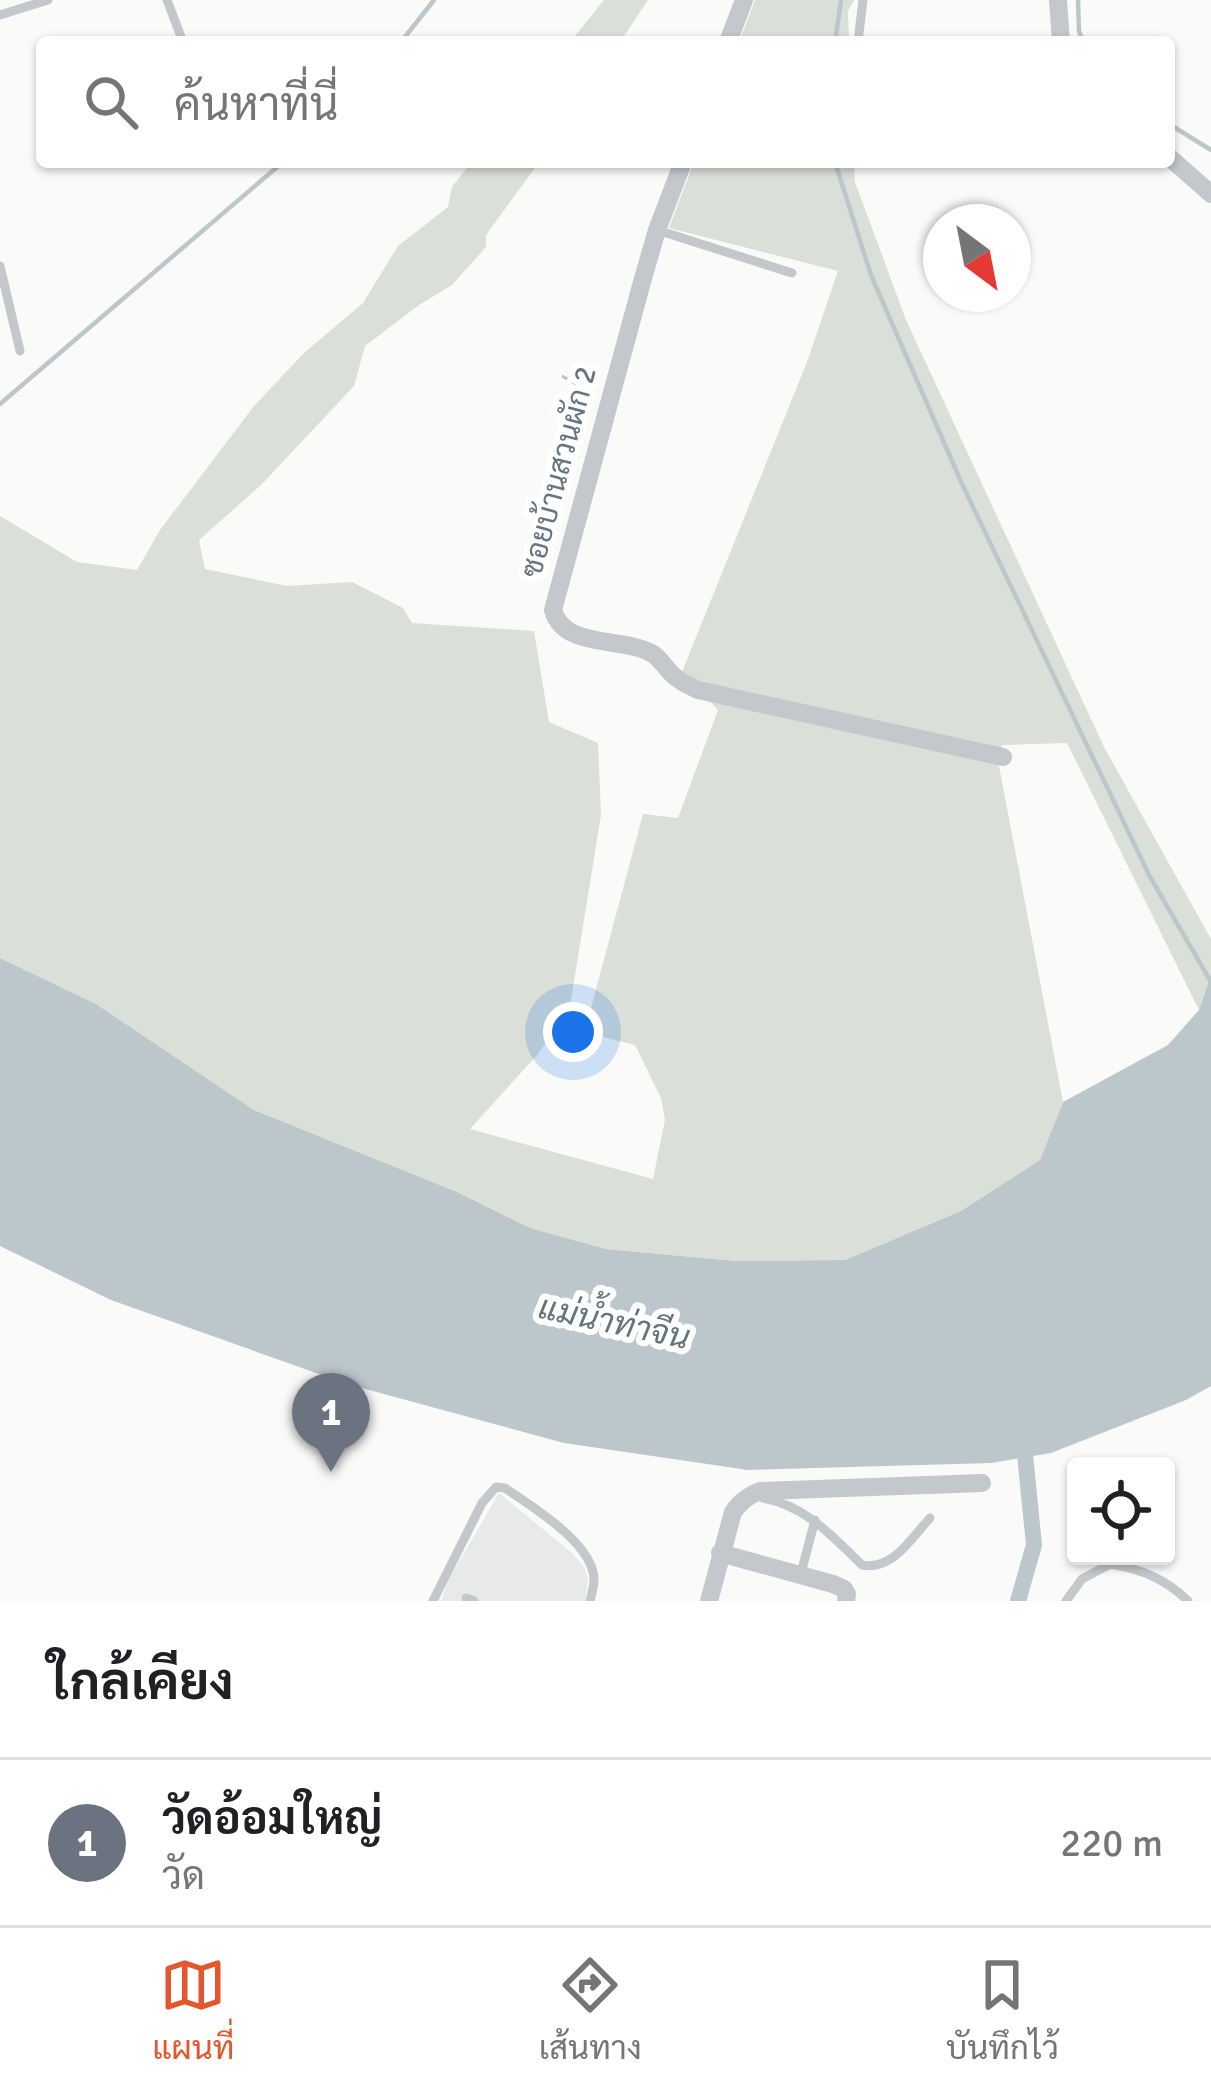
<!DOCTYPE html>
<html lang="th">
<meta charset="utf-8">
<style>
:root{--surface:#fff;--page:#f2f2f2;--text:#202124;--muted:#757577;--line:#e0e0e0;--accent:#e4572e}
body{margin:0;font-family:Signika,Sarabun,sans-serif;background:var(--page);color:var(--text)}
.controls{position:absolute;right:36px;bottom:36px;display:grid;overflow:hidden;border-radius:12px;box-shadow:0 3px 9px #0004}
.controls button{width:108px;height:108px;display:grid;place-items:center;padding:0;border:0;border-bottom:3px solid var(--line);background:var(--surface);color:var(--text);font:60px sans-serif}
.compass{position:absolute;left:923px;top:204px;width:108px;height:108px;border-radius:50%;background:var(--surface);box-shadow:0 3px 9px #0004;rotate:148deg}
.you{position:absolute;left:573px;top:1032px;width:42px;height:42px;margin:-30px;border:9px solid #fff;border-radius:50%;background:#1a73e8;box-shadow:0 0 0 18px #1a73e833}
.badge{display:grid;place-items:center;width:78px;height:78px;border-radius:50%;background:var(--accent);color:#fff;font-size:39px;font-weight:700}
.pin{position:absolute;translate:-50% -99px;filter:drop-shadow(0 3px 6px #0008)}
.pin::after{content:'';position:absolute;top:63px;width:42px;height:36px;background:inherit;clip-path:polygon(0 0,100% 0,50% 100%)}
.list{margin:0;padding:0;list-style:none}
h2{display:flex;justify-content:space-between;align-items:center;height:156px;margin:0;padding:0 48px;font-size:51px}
h2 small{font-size:39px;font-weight:400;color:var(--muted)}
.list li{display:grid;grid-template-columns:78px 1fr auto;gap:36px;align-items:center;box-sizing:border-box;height:168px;padding:0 48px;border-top:3px solid var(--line)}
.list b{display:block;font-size:45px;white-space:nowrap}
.list p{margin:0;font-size:39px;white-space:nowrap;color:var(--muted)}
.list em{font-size:39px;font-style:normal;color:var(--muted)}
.icon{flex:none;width:66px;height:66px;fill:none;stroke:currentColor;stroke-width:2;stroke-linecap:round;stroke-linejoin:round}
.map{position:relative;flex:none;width:1211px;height:1601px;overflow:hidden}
.search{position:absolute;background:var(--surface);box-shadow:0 3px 9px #0004;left:36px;right:36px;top:36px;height:132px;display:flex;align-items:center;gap:30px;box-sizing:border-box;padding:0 42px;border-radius:12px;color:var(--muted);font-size:45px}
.sheet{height:324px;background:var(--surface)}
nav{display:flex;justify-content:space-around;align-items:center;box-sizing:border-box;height:168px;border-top:3px solid var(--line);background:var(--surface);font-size:33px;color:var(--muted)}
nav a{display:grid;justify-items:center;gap:6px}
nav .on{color:var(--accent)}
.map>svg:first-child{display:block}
</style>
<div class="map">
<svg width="1211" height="1601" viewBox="0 0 1211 1601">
<rect width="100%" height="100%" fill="#fafaf8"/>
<path fill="#e8e9e9" d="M499,1493L572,1553L584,1567L588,1579L585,1601H441L449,1579Z"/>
<path fill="#dadfd7" d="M604,0H648L620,42H570Z
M755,0H854L848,11L849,42H739Z
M472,162H539L486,235V247L452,285L419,305L365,346L354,386L261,485L199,540L205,569L287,586L352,582L403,608L412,623L534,631L549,722L598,743L601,815L569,1012L537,1055L470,1129L653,1179L665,1120L661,1098L635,1045L603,1037L591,1008L643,814L678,818L718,710L682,672L807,362L838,271L669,228L694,162H854L855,182L906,320L1104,747L1211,939V974L1199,1010L1067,743L1002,745L999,766L1063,1102L1040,1160L961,1211L845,1260L735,1261L606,1249L530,1228L457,1192L254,1110L96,1004L0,958V516L77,562L137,570L160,530L254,406L304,353L363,303L398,246L448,207L452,187Z"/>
<path fill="#bbc7cb" d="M0,958L96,1004L254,1110L457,1192L530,1228L606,1249L735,1261L845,1260L961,1211L1040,1160L1063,1102L1168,1045L1199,1010L1211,974V1386L1186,1400L1051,1453L991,1463L748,1470L564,1443L347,1384L111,1300L0,1246Z"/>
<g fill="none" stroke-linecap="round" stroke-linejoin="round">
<path stroke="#bbc7cb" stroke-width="4.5" d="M1078,0L1079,31L1083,42
M401,42L434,0
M835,42L841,0
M1169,124L1211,150
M835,162L871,275L962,484L1149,875L1211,982
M0,404L283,162"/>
<path stroke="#bbc7cb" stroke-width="16" d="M1018,1601L1034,1545L1023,1435"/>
<path stroke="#bbbfc2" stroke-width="3" stroke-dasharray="6 6" stroke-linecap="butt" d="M562,376L592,393"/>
<path stroke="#c3c8cc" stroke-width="9" d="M167,0L183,42
M0,15L48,0
M858,42L863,0
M657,230L792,273
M0,266L20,351
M763,1498C806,1506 832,1536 862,1565C893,1571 911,1538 930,1518
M801,1573L815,1520
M466,1598L474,1601
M433,1601L482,1503L496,1487L505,1488C532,1507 595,1544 594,1581C594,1585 591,1597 590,1601
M1066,1601L1082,1579L1110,1564C1141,1569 1166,1579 1188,1601"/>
<path stroke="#c3c8cc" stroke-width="18" d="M1058,0L1061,42
M728,42L744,0
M1169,157L1211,194
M683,162L657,230L642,282L553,610C564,650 624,636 653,654C661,659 666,669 673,675C680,682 689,686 698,690L1003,757
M720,1553L833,1584L844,1589L847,1594L846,1601
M709,1601L733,1512C741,1501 748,1496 760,1491L982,1483"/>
</g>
<g text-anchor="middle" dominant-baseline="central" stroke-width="12" stroke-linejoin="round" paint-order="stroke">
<g font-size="30" fill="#657683" stroke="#fff">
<text transform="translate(559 472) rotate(-75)">ซอยบ้านสวนผัก 2</text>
</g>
<g font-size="33" font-style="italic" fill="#60757c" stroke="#fff">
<text transform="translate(614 1323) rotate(12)">แม่น้ำท่าจีน</text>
</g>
</g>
</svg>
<div class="controls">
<button><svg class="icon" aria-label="locate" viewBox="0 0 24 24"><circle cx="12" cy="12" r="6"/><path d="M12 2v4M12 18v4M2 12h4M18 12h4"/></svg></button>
</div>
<svg class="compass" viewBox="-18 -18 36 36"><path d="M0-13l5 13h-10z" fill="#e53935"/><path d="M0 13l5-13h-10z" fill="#757577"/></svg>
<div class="you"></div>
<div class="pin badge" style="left:331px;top:1472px;background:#6b7280">1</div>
<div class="search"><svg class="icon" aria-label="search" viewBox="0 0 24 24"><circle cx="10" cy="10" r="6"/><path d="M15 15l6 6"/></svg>ค้นหาที่นี่</div>
</div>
<section class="sheet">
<h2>ใกล้เคียง<small></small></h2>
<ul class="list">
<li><span class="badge" style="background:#6b7280">1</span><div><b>วัดอ้อมใหญ่</b><p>วัด</p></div><em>220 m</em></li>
</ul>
</section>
<nav>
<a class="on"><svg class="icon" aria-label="map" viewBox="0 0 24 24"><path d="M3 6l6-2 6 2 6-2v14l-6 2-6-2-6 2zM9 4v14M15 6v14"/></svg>แผนที่</a>
<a><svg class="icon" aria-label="directions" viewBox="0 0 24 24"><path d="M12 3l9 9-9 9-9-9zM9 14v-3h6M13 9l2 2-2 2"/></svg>เส้นทาง</a>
<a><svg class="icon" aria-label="saved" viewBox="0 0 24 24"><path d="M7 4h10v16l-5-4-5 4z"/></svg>บันทึกไว้</a>
</nav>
